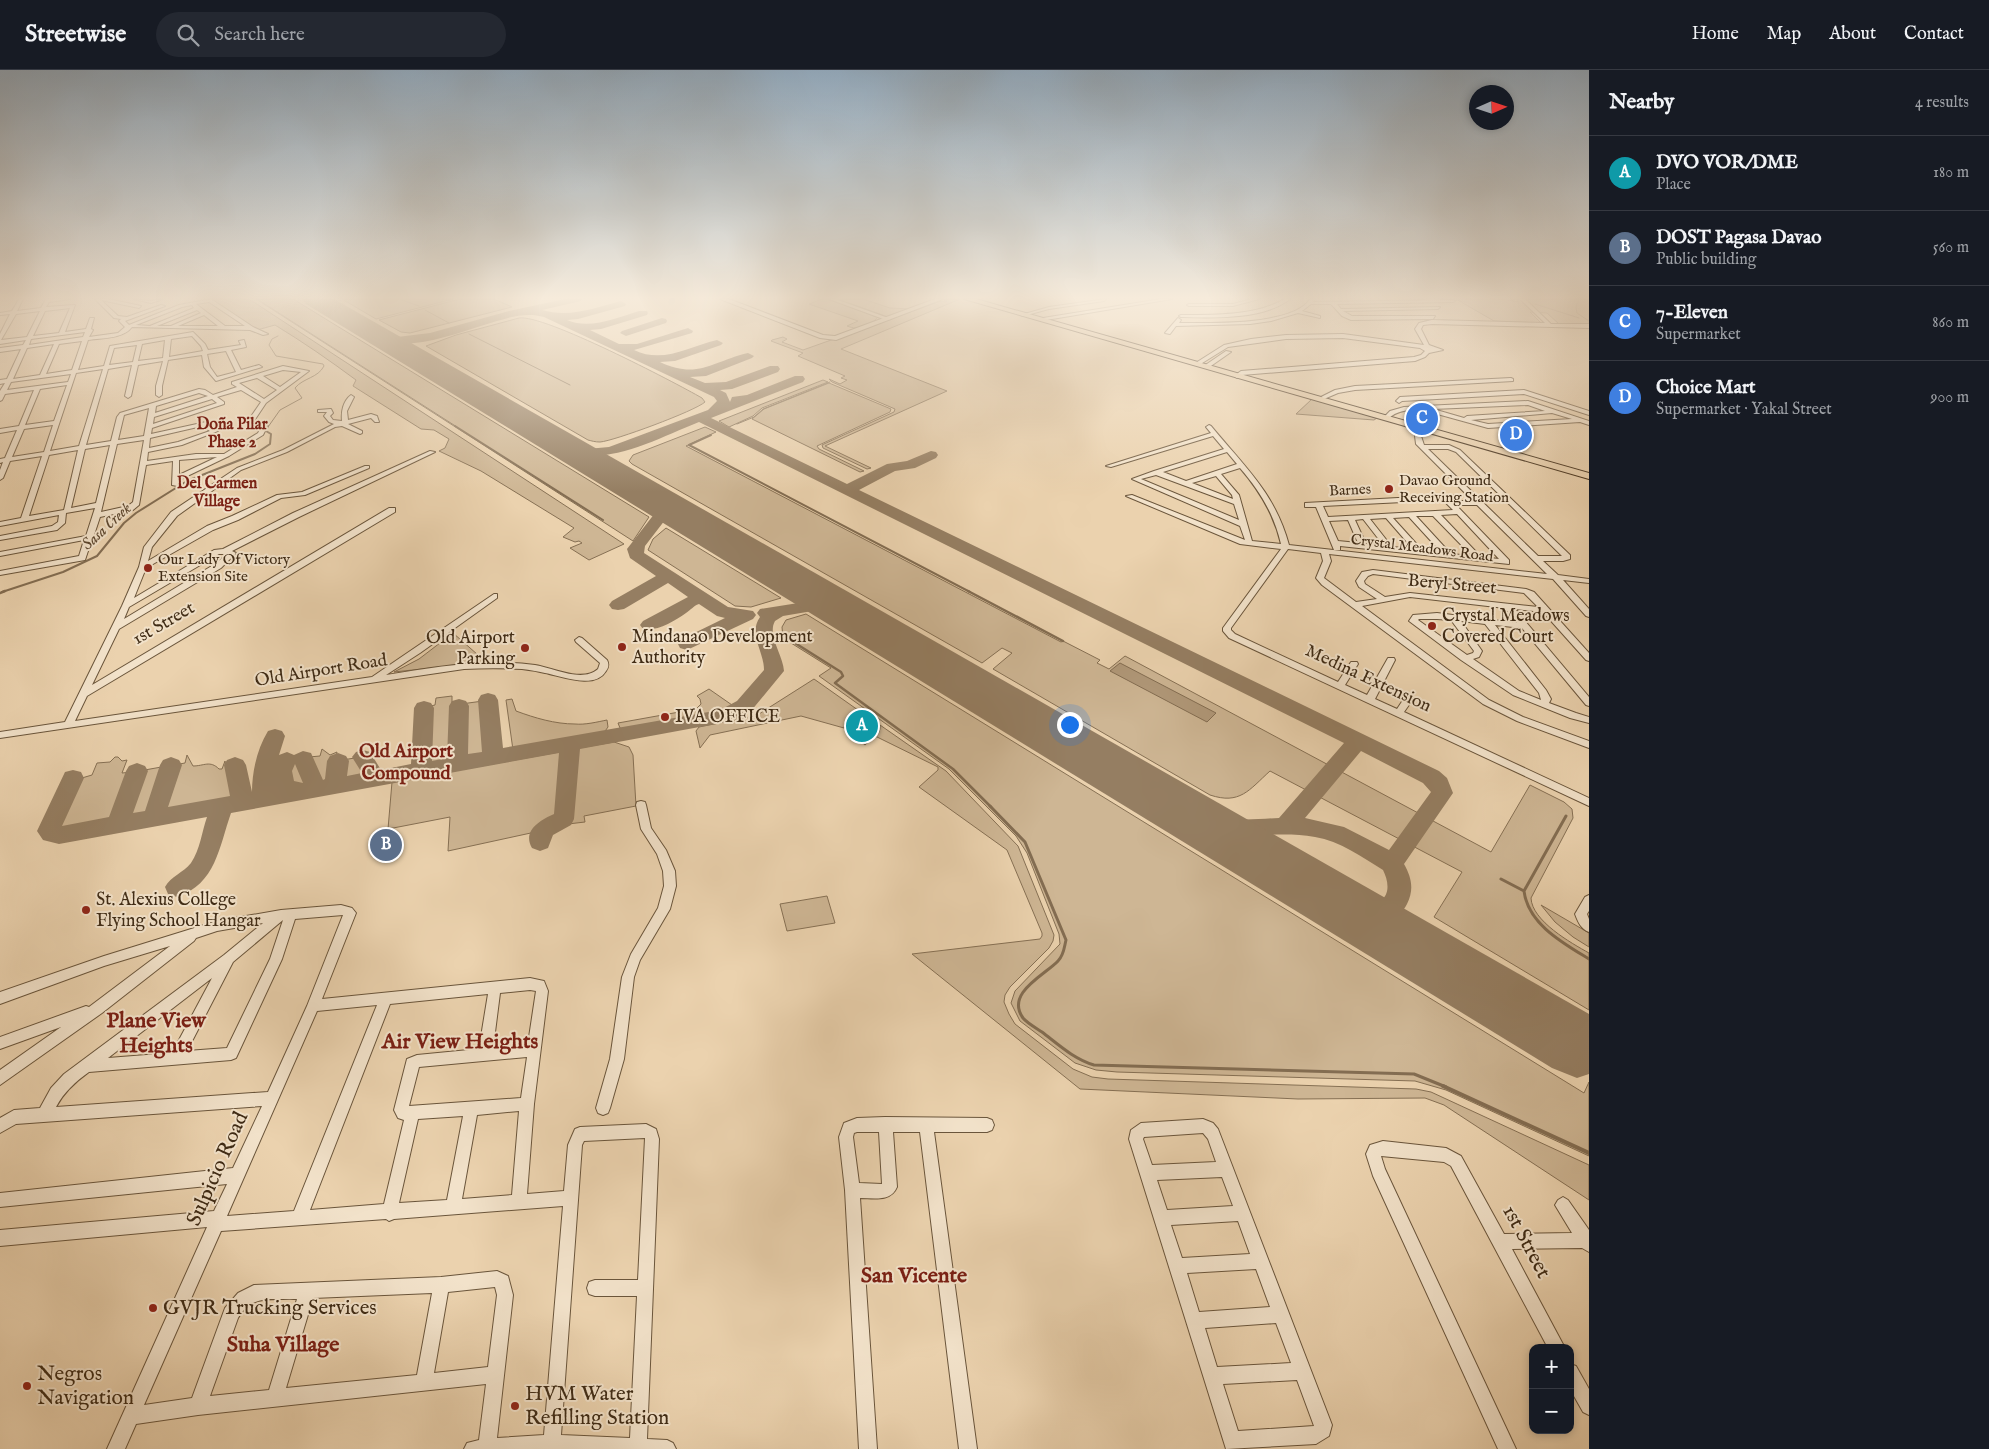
<!DOCTYPE html>
<meta charset="utf-8">
<style>
:root{--surface:#171b24;--page:#242831;--text:#f1f3f6;--muted:#9ea1a6;--line:#363941;--accent:#2563eb}
body{margin:0;font-family:"IM FELL English",serif;background:var(--page);color:var(--text)}
.controls{position:absolute;right:15px;bottom:15px;display:grid;overflow:hidden;border-radius:10px;box-shadow:0 2px 8px #0003}
.controls button{width:45px;height:45px;display:grid;place-items:center;padding:0;border:0;border-bottom:1px solid var(--line);background:var(--surface);color:var(--text);font:25px sans-serif}
.compass{position:absolute;left:1469px;top:15px;width:45px;height:45px;border-radius:50%;background:var(--surface);box-shadow:0 2px 8px #0003;rotate:87deg}
.you{position:absolute;left:1069px;top:654px;width:18px;height:18px;margin:-12px;border:4px solid #fff;border-radius:50%;background:#1a73e8;box-shadow:0 0 0 8px #1a73e833}
.badge{display:grid;place-items:center;width:32px;height:32px;border-radius:50%;background:var(--accent);color:#fff;font-size:16px;font-weight:700}
.pin{position:absolute;translate:-50% -50%;border:2px solid #fff;box-shadow:0 1px 5px #0006}
.list{margin:0;padding:0;list-style:none}
h2{display:flex;justify-content:space-between;align-items:center;height:65px;margin:0;padding:0 20px;font-size:21px}
h2 small{font-size:16px;font-weight:400;color:var(--muted)}
.list li{display:grid;grid-template-columns:32px 1fr auto;gap:15px;align-items:center;box-sizing:border-box;height:75px;padding:0 20px;border-top:1px solid var(--line)}
.list b{display:block;font-size:19px;white-space:nowrap}
.list p{margin:0;font-size:16px;white-space:nowrap;color:var(--muted)}
.list em{font-size:16px;font-style:normal;color:var(--muted)}
.icon{flex:none;width:28px;height:28px;fill:none;stroke:currentColor;stroke-width:2;stroke-linecap:round;stroke-linejoin:round}
.map{position:relative;flex:none;width:1589px;height:1379px;overflow:hidden}
header{display:flex;align-items:center;gap:30px;box-sizing:border-box;height:70px;padding:0 25px;background:var(--surface);border-bottom:1px solid var(--line)}
header strong{font-size:24px}
nav{display:flex;gap:28px;margin-inline-start:auto;font-size:18px}
.search{width:350px;height:45px;background:var(--page);display:flex;align-items:center;gap:12px;box-sizing:border-box;padding:0 18px;border-radius:28px;color:var(--muted);font-size:19px}
main{display:flex}
aside{flex:1;background:var(--surface)}
.map>svg:first-child{display:block}
</style>
<header>
<strong>Streetwise</strong>
<div class="search"><svg class="icon" aria-label="search" viewBox="0 0 24 24"><circle cx="10" cy="10" r="6"/><path d="M15 15l6 6"/></svg>Search here</div>
<nav><a>Home</a><a>Map</a><a>About</a><a>Contact</a></nav>
</header>
<main>
<div class="map">
<svg width="1589" height="1379" viewBox="0 0 1589 1379">
<rect width="100%" height="100%" fill="#ebd2ae"/>
<filter id="stains"><feTurbulence type="fractalNoise" baseFrequency=".004" numOctaves="4"/><feColorMatrix values="0 0 0 0 .2 0 0 0 0 .09 0 0 0 0 .02 0 0 0 .5 -.17"/></filter>
<radialGradient id="worn" r=".72"><stop offset=".6" stop-color="#630" stop-opacity="0"/><stop offset="1" stop-color="#630" stop-opacity=".3"/></radialGradient>
<path fill="#ceb694" stroke="#867054" d="M211,229H249L624,474L589,490L570,478L582,473L579,471L575,472L563,467L574,458L481,401L439,381L445,378L449,369L434,360L421,359L353,316L356,310C329,290 303,272 275,255L257,260Z
M256,229H293L649,447L633,471Z
M342,229H453L376,249Z
M460,229H494L512,237L410,263L401,262L379,250Z
M822,229H827L878,247C870,256 859,261 847,256L858,251L809,234Z
M838,229H863L890,238L910,239L888,247Z
M948,229H960L841,279L947,321L825,376L871,398L867,399L823,378L822,375L824,374L894,342L895,339L832,312L829,309L840,314L847,310L841,308L845,306L798,286L803,283L771,271L772,270L783,267L787,269L782,272L803,280L941,231L945,232L947,231L944,230Z
M1456,229H1589V254H1559L1547,243L1530,242L1541,253L1494,251Z
M519,248C544,244 674,312 702,328L705,332C695,341 614,371 600,372C595,372 592,371 588,370L426,276L456,265Z
M823,310L828,312L762,338L753,346L729,357L719,351Z
M829,313L891,339L890,342L817,376L819,379L864,401L860,402L752,349L764,339Z
M1312,329L1377,348L1374,350L1296,344Z
M705,357L716,362L686,376L1061,572L1063,571L1100,590L1097,593L1109,599L1125,586L1491,782L1530,715L1564,732L1572,739L1573,748L1531,828C1532,851 1571,873 1589,883V940L1434,847L1462,802L1270,701C1249,720 1240,735 1210,725L993,599L1012,583L1002,578L982,593L632,394L629,391L633,385Z
M666,458L781,528L751,537L735,536L648,480L653,469Z
M806,544L1584,1023L1589,1012V1086L1446,1020L1415,1011L1117,1002L1096,1000L1075,993L1020,951L1011,933L1015,921L1060,874L1059,864L1027,783L1016,766L949,699L819,606L831,598L783,568L782,557L786,550Z
M453,563L486,592L394,602L419,589Z
M814,609L865,645C855,644 845,647 844,658L801,646L710,665L700,678L696,661L699,657L749,647L751,649Z
M709,619L732,635C719,649 648,656 627,660L620,658L618,653L696,639L701,634L700,629L697,626Z
M452,626V637L455,636V688L449,691L424,694L426,637L435,635L436,628Z
M512,629L516,641C535,648 555,654 575,654C585,655 597,652 607,650L608,657L603,664L513,680L506,630Z
M483,631L486,680L480,686L464,688L461,684V634Z
M880,655L946,701L1018,776L1054,865L1053,871L1049,878L1010,917L1005,925L1004,932L1009,944L1015,954L1073,999L1092,1007L1108,1009L1416,1019L1431,1022L1589,1095V1130L1444,1035L1425,1028L1298,1029L1080,1019L912,884L1040,869L1042,866V863L1007,780L919,717L938,700V697L875,666L865,675L858,669C869,670 881,668 880,655Z
M614,672L629,677L633,685L636,736L584,746L585,752L568,754L574,683L579,678Z
M322,679L330,685L337,682L332,710L321,713L316,712L309,687L320,686Z
M565,681L562,742C557,752 546,752 540,761L448,781L450,747L388,759L392,712Z
M187,685L193,696C204,696 210,690 219,699H222L225,691L226,698L231,696L237,728L158,742L174,695L185,693Z
M115,687H118L122,691L127,690L122,703L133,702L127,719L123,720L120,727H124L117,749L58,759L54,758L75,710L92,705L97,693L110,692Z
M355,688L363,693L365,705L345,709L340,708L342,690Z
M294,689H299L308,713L304,716L292,717C281,709 283,696 294,689Z
M167,696L150,743L122,748L130,726L133,725L135,718H132L139,701Z
M827,826L835,853L787,861L780,834Z
M1541,835L1589,863V877L1573,867L1555,852Z"/>
<path fill="#b1997a" stroke="#836d52" d="M1120,593L1216,643L1207,652L1110,601Z"/>
<g fill="none" stroke-linecap="round" stroke-linejoin="round">
<path stroke="#836d52" stroke-width="1" d="M257,229L457,357
M399,229L419,236
M1503,229L1519,232
M1579,229L1576,237L1577,243L1589,251
M1535,234L1579,248
M425,240L449,253
M469,264L570,315
M737,354L754,347L763,339L830,312
M268,357L280,340L302,328L295,318C303,308 318,308 324,296L323,294L276,286L269,275L272,269L278,266"/>
<path stroke="#836d52" stroke-width="2" d="M455,356L603,450
M689,375L970,522
M689,375L711,365
M2,522L63,502L97,486L124,453L136,443L187,411L255,384L270,374L271,364L266,361L268,356"/>
<path stroke="#836d52" stroke-width="2.5" d="M968,521L1063,571
M0,523L5,521
M795,573L841,602L843,606L835,613L953,699L991,737"/>
<path stroke="#836d52" stroke-width="3" d="M990,736L1025,772L1066,870C1064,878 1064,885 1058,891C1045,905 1005,923 1023,948C1027,953 1036,958 1042,962C1059,975 1074,989 1094,995L1414,1004L1446,1017
M1566,746L1524,821C1528,854 1563,873 1589,889
M1501,809L1524,821"/>
<path stroke="#836d52" stroke-width="4" d="M1443,1016L1589,1083"/>
<path fill="#957e62" fill-rule="evenodd" d="M565,229H582L581,231L542,240C570,248 594,238 621,231L626,234L625,236L578,249L567,250C590,260 616,248 639,241H647L648,243L647,245L601,259L590,260L619,274H637L688,258L693,261L692,263L634,280C663,294 688,277 717,270L723,273L721,275L675,291L660,292C698,310 713,291 748,283L754,286L752,288L706,306L690,307L705,313L726,312L770,296H778L780,299L778,302L732,319L720,320L726,323L730,332L732,327L747,325L795,306H803L805,309L803,312L711,348L847,414L887,394L907,391L931,381L936,382L938,385L936,388L915,398L895,401L859,420L1439,701L1447,708L1453,723L1404,794C1412,808 1414,820 1407,834C1390,867 1336,857 1309,843C1287,831 1269,811 1251,794L1247,787L1251,780L1259,778L1267,780C1294,805 1319,834 1358,835C1366,836 1374,836 1380,831C1391,824 1388,810 1383,800C1362,787 1340,771 1315,767C1272,759 1237,774 1194,756C1185,753 1177,750 1173,742L1176,736C1190,732 1200,741 1213,745C1233,752 1257,749 1279,748L1344,673L699,352C656,369 612,395 565,383L563,380L570,376L587,379L609,377L708,340L717,331L714,327L544,247C524,241 504,249 484,255C452,265 413,280 379,271L377,269L383,266L397,267L430,263L509,241ZM1361,681L1423,713L1431,722L1389,780L1344,757L1305,748Z
M662,248L666,249L667,251L666,253L626,266L620,263L622,261Z
M667,432L672,434L675,437L645,476L644,483L728,537L753,541L756,545L753,549L687,580L680,578L678,574L680,570L725,548L717,546L699,534C693,536 691,540 686,543C675,551 656,562 643,559L640,555L643,551L688,527L668,513L624,539L618,540L612,539L609,535L612,531L656,506L630,488L627,479L662,434Z
M830,528L836,529L839,533L836,537L783,546L775,551C767,565 783,585 784,601L751,641L732,651L580,679L574,749L571,755L553,765L548,778L540,781L532,778C522,761 540,750 554,744L559,683L231,743C219,777 216,814 177,827L168,824L165,817C171,806 183,803 191,793C200,780 202,761 207,747L59,774L43,770L37,761L65,702L73,700L81,702L84,708L62,756L109,747L126,701L129,696L137,693L145,696L148,701L133,743L145,741L160,695L163,690L171,687L179,690L182,695L168,737L230,726L224,695L227,690L235,687L243,690L246,695L252,722C252,702 257,679 268,661L275,659L282,661L285,666L279,685L287,682L294,685L303,681L311,683L323,710L325,709L327,691L330,686L338,683L346,686L349,691L347,706L362,703L352,687L356,682L363,680L370,682L381,700L411,694L414,638L417,633L424,631L431,633L434,638L432,691L447,688L449,636L452,631L459,629L466,631L469,636L468,684L482,682L478,630L481,625L488,623L495,625L498,630L503,678L720,640L737,631L764,600C764,581 748,564 760,547L757,543L760,539ZM295,694L303,713L294,711L292,701Z"/>
<path fill="#957e62" fill-rule="evenodd" d="M302,229H334L1589,944V1004L1577,1008L1552,998L306,234Z"/>
<g stroke="#6a553b" stroke-width="2">
<path id="minor" d="M19,229H23L17,241L41,238L46,229H70L49,232L46,237L75,235L65,262L86,259L90,248H94L91,259L93,260L89,267L118,263L125,257L119,251L121,249L114,248L95,229H108L141,236L139,238L101,230L118,246L127,247L161,235L165,236L125,251L129,255L179,235L211,229L253,257L268,264L263,265L250,260L132,257C123,269 102,268 88,270L78,300L104,296L110,276L193,262L205,274L208,280L241,275L239,271L244,270L246,277L231,280L241,300L259,295L262,297L216,311L204,297L202,285L168,290L162,316V325L159,327L156,325V316L163,291L138,295L131,326L128,328L125,326L132,295L108,299L86,375L111,371L117,347L120,343L199,319L205,320L213,325L237,317L232,314V312L283,296L309,301L266,333L254,351L265,361L263,365L229,386L179,410L177,416L172,415L173,391L146,395L139,435L133,440L100,447L94,465L95,467L92,469L85,490L0,505V501L79,486L84,470L0,486V482L86,466L95,438L66,443L65,453L57,460L0,470V466L52,456L58,452L59,445L0,456V452L21,448L42,386L10,391L3,408L0,410V400L3,392L0,393V389L5,388L17,360L0,363V359L19,356L34,320L5,324L2,330L0,331V321L5,313L0,314V310L7,309L21,279L0,282V278L23,275L26,270L0,274V264L10,244L0,245V243L12,241ZM209,232L245,256H225L196,234ZM192,235L194,238L150,256L136,255L182,237ZM70,238L59,263L33,266L45,241ZM197,240L201,243L171,256H157ZM40,241L27,267L1,270L16,244ZM204,245L218,256H178ZM85,262L83,267L29,275L31,269ZM192,266L201,276L203,281L169,287L171,269ZM165,270L163,288L138,291L142,274ZM82,271L72,300L46,304L59,274ZM54,274L40,305L13,309L27,278ZM137,275L133,292L109,295L114,278ZM226,281L236,302L217,307L210,297L207,284ZM103,299L79,376L50,381L76,303ZM283,300L301,302L280,317L263,306ZM71,304L68,312L7,320L11,312ZM257,308L277,320L264,329L239,313ZM67,315L54,351L25,355L40,319ZM241,320L261,332L248,351L259,361L258,363L224,384H196L147,391L148,382L182,375L218,361L206,352L151,364L152,358L224,334V332L217,327ZM199,323L208,326L155,343L156,336ZM212,329L217,333L153,354L154,347ZM149,338L144,366L118,370L124,345ZM53,355L44,382L12,387L24,359ZM202,356L210,361L178,372L149,378L150,368ZM144,370L133,432L128,436L101,442L117,374ZM110,375L96,433L71,438L85,379ZM78,380L64,440L29,446L49,385ZM217,387L179,405V390Z
M134,229L151,231L163,229L151,233Z
M829,229H835L891,249L886,250Z
M1106,229L1104,231L1049,239L1023,246L1021,245L1049,237Z
M1161,229H1172L1046,250L1043,248Z
M1252,229H1259L1233,236H1189L1187,235L1189,234H1233Z
M1285,229H1290C1263,250 1214,248 1181,247L1179,246L1181,245C1216,245 1254,246 1285,229Z
M1310,229H1315L1313,232L1453,230L1455,231L1453,232L1337,234L1341,239L1440,237L1438,239L1343,241L1352,246H1435L1433,249L1351,250L1342,246L1331,234H1311L1302,241L1320,246V248L1298,243L1271,251L1250,254L1176,256L1170,264L1165,263L1178,248L1181,250L1179,253C1211,253 1275,255 1302,237C1305,235 1308,232 1310,229Z
M1520,229H1525L1551,254H1589V258L1432,254L1423,255L1421,259L1429,275L1443,280L1429,283L1425,287L1415,291L1242,305L1237,308L1234,306L1241,301L1414,287L1421,285L1425,281L1420,278L1343,268L1286,269L1228,277L1199,295L1194,294L1224,275L1251,269L1286,265L1343,264L1424,275L1415,259L1419,253L1432,250L1545,253Z
M1226,281L1231,282L1208,298H1204V296Z
M1511,308L1513,309V311L1355,320L1338,323L1324,329L1321,327L1335,320L1355,316Z
M1524,320L1589,341V345L1524,324L1402,331L1399,333L1396,331L1400,327Z
M351,325L354,327L347,341L348,350L371,344L377,346L379,352H375L371,348L348,354L362,361V363L360,364L342,356L335,357L287,382L241,400L177,446L152,477L148,491L207,456L232,446L277,425L302,422L365,396H369V398L305,425L281,428L238,450L213,460L146,498L134,528L214,480L223,479L293,443L430,381L435,382L299,447L232,481L236,483L221,498L119,559L92,615L389,438H395V442L87,626L75,651L372,607L494,524H497V528L420,583L386,605C436,597 485,588 535,595C554,598 582,613 598,599L600,593L576,572L575,570L579,567L582,568L607,590C609,594 609,597 606,601C595,620 561,606 545,603C537,601 530,600 522,599C503,598 483,598 464,599L0,668V662L65,652L122,536L139,497L144,477L171,442L237,398L283,380L334,354L329,352L324,346L327,342H318V340L331,339L333,343L330,346L333,350L342,351C341,342 343,331 351,325ZM219,484H227L215,494L124,549L129,537Z
M1528,331L1589,351V355L1580,352L1488,358L1430,342L1431,340C1416,340 1399,338 1388,349L1383,348L1390,341L1404,337ZM1528,335L1545,341L1467,346L1464,348L1433,339ZM1552,343L1572,349L1488,354L1471,350Z
M1428,354L1431,356L1421,366L1424,375H1449L1460,380L1570,485V489L1563,491H1543L1558,505L1589,509V513L1563,510L1589,539V547L1586,546L1553,509L1329,484L1331,491L1324,508L1356,532L1377,529L1359,517L1356,511L1362,502L1373,500L1526,519L1534,522L1589,583V591L1586,590L1543,542L1515,539L1589,627V636L1586,635L1522,558L1495,555L1546,620L1551,629L1549,633L1576,643L1589,647V653L1570,648L1513,625L1461,590L1409,551L1413,545L1437,543L1517,553L1505,538L1410,527L1362,536L1489,630L1523,647L1589,671V678L1517,651L1483,634L1322,515L1316,508L1323,491L1321,483L1288,479L1231,558V560L1235,564L1338,612L1351,592H1357L1358,594L1345,615L1367,625L1388,588H1394L1395,590L1375,629L1397,639L1403,630H1409L1411,632L1404,642L1589,728V736L1229,568L1223,561V558L1281,479L1240,474L1126,426L1132,425L1245,470L1240,456L1132,409L1154,401L1224,379L1213,366L1111,397L1106,396L1211,363L1206,357L1209,355L1211,356C1244,396 1275,423 1289,475L1547,504L1477,435H1456L1509,490V494L1340,476V480H1334L1316,437H1305V433L1454,425L1458,427L1450,429L1452,431H1473L1416,374L1415,366ZM1428,379H1448L1456,382L1562,486H1538ZM1227,382L1237,394L1186,411L1163,402ZM1240,398C1260,421 1274,444 1281,474L1252,471L1239,425L1221,404ZM1156,405L1234,434L1239,450L1141,409ZM1216,406L1232,425L1233,429L1192,413ZM1443,430L1453,440L1328,447L1323,436ZM1457,444L1499,489L1481,487L1441,445ZM1416,446H1433L1472,486L1451,484ZM1409,447L1442,483L1422,480L1393,448ZM1386,448L1413,479L1392,477L1370,449ZM1363,449L1384,476L1366,474L1355,450ZM1348,450L1358,473L1338,471L1329,451ZM1373,504L1524,523L1538,537L1410,523L1385,527L1365,514L1364,511L1368,506ZM1419,549H1437L1451,550L1474,581L1473,583L1467,585L1418,550ZM1461,551L1485,554L1539,623L1541,630L1519,621L1473,589L1479,587L1482,581Z
M641,731L645,732L646,735L651,758L666,780L675,801L676,816L670,839L640,890L634,907L624,989L610,1038L608,1043L603,1045L598,1043L596,1038L610,989L622,907L631,884L658,838L664,816L663,801L657,784L641,759L636,735L637,732Z
M1589,825V841L1587,844L1589,849V862C1581,859 1578,852 1575,844L1585,827Z
M341,835L352,838L356,843L322,929L530,908L544,911L548,921L534,1034L527,1124L564,1121L568,1075L575,1059L580,1057L646,1054L656,1059L659,1069L647,1369L667,1370L673,1373L676,1379H464L467,1373L479,1370L486,1314L198,1345L136,1354L125,1379H107L207,1157L0,1176V1160L214,1141L227,1114L0,1137V1123L233,1098L262,1036L16,1054L0,1063V1048L14,1040L40,1038L51,1018L64,1004L224,885L263,853L217,861L196,868L194,871L102,943L0,1015V1000L61,957L0,979V967L86,936L89,937L170,876L104,896L0,934V922L104,886L217,851L281,840ZM343,845L307,936L268,1022L56,1037C64,1022 75,1012 89,1002L231,990L236,988L282,889L295,849ZM283,850L270,889L227,978L187,981L233,892ZM212,908L172,983L108,988ZM530,920L536,921L528,974L493,978L500,923ZM488,924L479,979L417,985L407,989L394,1040L398,1048L404,1050L384,1134L310,1140L390,934ZM377,935L294,1141L227,1146L317,941ZM527,987L521,1028L409,1036L419,997ZM519,1041L512,1125L462,1129L477,1045ZM463,1046L447,1130L399,1133L418,1049ZM645,1068L638,1210H595L589,1212L587,1218L589,1224L595,1226H637L630,1368L561,1365L582,1075L584,1071ZM563,1136L544,1365L497,1368L513,1225L508,1206L497,1201L441,1207L254,1215L238,1223L225,1238L192,1328L144,1335L221,1161L386,1149L389,1151L394,1149ZM495,1217L497,1225L488,1297L434,1303L448,1222ZM432,1223L417,1305L286,1318L313,1228ZM297,1229L269,1320L210,1326L238,1248C252,1224 271,1230 297,1229Z
M885,1047L987,1048L992,1050L994,1055L992,1060L987,1062H934L977,1379H959L920,1062H893L897,1117C891,1132 874,1128 860,1128L877,1379H859L845,1120L839,1067L844,1053L857,1048ZM857,1062H879L882,1114L859,1113L853,1067L854,1063Z
M1203,1049L1213,1053L1218,1059L1332,1355L1329,1366L1316,1374L1226,1379L1129,1069L1131,1060L1141,1053ZM1203,1063L1208,1069L1216,1092L1152,1095L1143,1069L1144,1067ZM1222,1107L1233,1136L1167,1140L1157,1110ZM1238,1151L1250,1184L1182,1188L1171,1155ZM1256,1199L1270,1237L1199,1242L1187,1203ZM1276,1253L1291,1293L1217,1297L1205,1258ZM1297,1310L1314,1356L1238,1361L1223,1314Z
M1383,1071L1446,1078L1461,1086L1504,1164L1572,1163L1555,1135L1558,1130L1563,1127L1568,1130L1589,1160V1182L1582,1178L1512,1179L1565,1278H1548L1451,1096L1444,1092L1381,1086L1385,1099L1516,1379H1498L1373,1106L1366,1084L1370,1075Z
M1570,1294L1576,1296L1589,1319V1345L1583,1342L1570,1319Z"/>
</g>
<g stroke="#6a553b" stroke-width="2">
<path id="tertiary" d="M720,229H728L742,234L823,265L835,266L935,229H943L836,270L820,268Z"/>
</g>
<g stroke="#3f2b15" stroke-width="2">
<path id="trunk" d="M964,229H976L1589,403V409Z"/>
</g>
<use href="#minor" fill="#f2e2ca" fill-rule="evenodd"/>
<use href="#tertiary" fill="#f2e2ca" fill-rule="evenodd"/>
<use href="#trunk" fill="#ebd2ae" fill-rule="evenodd"/>
</g>
<linearGradient id="sky" x2="0" y2="1"><stop stop-color="#92a9bc"/><stop offset="0.54" stop-color="#f6ebdb"/><stop offset="1" stop-color="#f6ebdb" stop-opacity="0"/></linearGradient>
<rect width="1589" height="422" fill="url(#sky)"/>
<g fill="#8f2418" stroke="#f2e2ca" stroke-width="2">
<circle cx="1389" cy="419" r="5"/>
<circle cx="148" cy="498" r="5"/>
<circle cx="1432" cy="556" r="5"/>
<circle cx="622" cy="577" r="5"/>
<circle cx="525" cy="578" r="5"/>
<circle cx="665" cy="647" r="5"/>
<circle cx="86" cy="840" r="5"/>
<circle cx="153" cy="1238" r="5"/>
<circle cx="27" cy="1316" r="5"/>
<circle cx="515" cy="1336" r="5"/>
</g>
<g text-anchor="middle" dominant-baseline="central" stroke-width="4" stroke-linejoin="round" paint-order="stroke">
<g font-size="15" fill="#3f2b15" stroke="#f2e2ca" text-anchor="start">
<text x="1399" y="410">Davao Ground<tspan x="1399" dy="17">Receiving Station</tspan></text>
<text x="158" y="489">Our Lady Of Victory<tspan x="158" dy="17">Extension Site</tspan></text>
</g>
<g font-size="15" fill="#3f2b15" stroke="#f2e2ca">
<text transform="translate(1350 420) rotate(-3)">Barnes</text>
<text transform="translate(1422 478) rotate(7)">Crystal Meadows Road</text>
</g>
<g font-size="16" font-weight="bold" fill="#7a1f14" stroke="#f2e2ca">
<text x="232" y="355">Doña Pilar<tspan x="232" dy="18">Phase 2</tspan></text>
<text x="217" y="414">Del Carmen<tspan x="217" dy="18">Village</tspan></text>
</g>
<g font-size="16" font-style="italic" fill="#5c462e" stroke="#f2e2ca">
<text transform="translate(107 457) rotate(-43)">Sasa Creek</text>
</g>
<g font-size="18" fill="#3f2b15" stroke="#f2e2ca">
<text transform="translate(1452 515) rotate(5)">Beryl Street</text>
<text transform="translate(164 554) rotate(-30)">1st Street</text>
<text transform="translate(321 601) rotate(-9)">Old Airport Road</text>
<text transform="translate(1368 609) rotate(25)">Medina Extension</text>
</g>
<g font-size="18" fill="#3f2b15" stroke="#f2e2ca" text-anchor="start">
<text x="1442" y="546">Crystal Meadows<tspan x="1442" dy="21">Covered Court</tspan></text>
<text x="632" y="567">Mindanao Development<tspan x="632" dy="21">Authority</tspan></text>
<text x="515" y="568" text-anchor="end">Old Airport<tspan x="515" dy="21">Parking</tspan></text>
<text x="675" y="647">IVA OFFICE</text>
<text x="96" y="830">St. Alexius College<tspan x="96" dy="21">Flying School Hangar</tspan></text>
</g>
<g font-size="19" font-weight="bold" fill="#7a1f14" stroke="#f2e2ca">
<text x="406" y="682">Old Airport<tspan x="406" dy="22">Compound</tspan></text>
</g>
<g font-size="21" fill="#3f2b15" stroke="#f2e2ca">
<text transform="translate(218 1099) rotate(-66)">Sulpicio Road</text>
<text transform="translate(1526 1172) rotate(62)">1st Street</text>
</g>
<g font-size="21" fill="#3f2b15" stroke="#f2e2ca" text-anchor="start">
<text x="163" y="1238">GVJR Trucking Services</text>
<text x="37" y="1304">Negros<tspan x="37" dy="24">Navigation</tspan></text>
<text x="525" y="1324">HVM Water<tspan x="525" dy="24">Refilling Station</tspan></text>
</g>
<g font-size="22" font-weight="bold" fill="#7a1f14" stroke="#f2e2ca">
<text x="156" y="951">Plane View<tspan x="156" dy="25">Heights</tspan></text>
<text x="460" y="972">Air View Heights</text>
<text x="914" y="1206">San Vicente</text>
<text x="283" y="1275">Suha Village</text>
</g>
</g>
<rect width="100%" height="100%" filter="url(#stains)"/>
<rect width="100%" height="100%" fill="url(#worn)"/>
</svg>
<div class="controls">
<button>+</button>
<button>−</button>
</div>
<svg class="compass" viewBox="-18 -18 36 36"><path d="M0-13l5 13h-10z" fill="#e53935"/><path d="M0 13l5-13h-10z" fill="#9ea1a6"/></svg>
<div class="you"></div>
<div class="pin badge" style="left:862px;top:656px;background:#0f9aa8">A</div>
<div class="pin badge" style="left:386px;top:775px;background:#5c6f8a">B</div>
<div class="pin badge" style="left:1422px;top:349px;background:#3f7fe0">C</div>
<div class="pin badge" style="left:1516px;top:365px;background:#3f7fe0">D</div>
</div>
<aside>
<h2>Nearby<small>4 results</small></h2>
<ul class="list">
<li><span class="badge" style="background:#0f9aa8">A</span><div><b>DVO VOR/DME</b><p>Place</p></div><em>180 m</em></li>
<li><span class="badge" style="background:#5c6f8a">B</span><div><b>DOST Pagasa Davao</b><p>Public building</p></div><em>560 m</em></li>
<li><span class="badge" style="background:#3f7fe0">C</span><div><b>7-Eleven</b><p>Supermarket</p></div><em>860 m</em></li>
<li><span class="badge" style="background:#3f7fe0">D</span><div><b>Choice Mart</b><p>Supermarket · Yakal Street</p></div><em>900 m</em></li>
</ul>
</aside>
</main>
